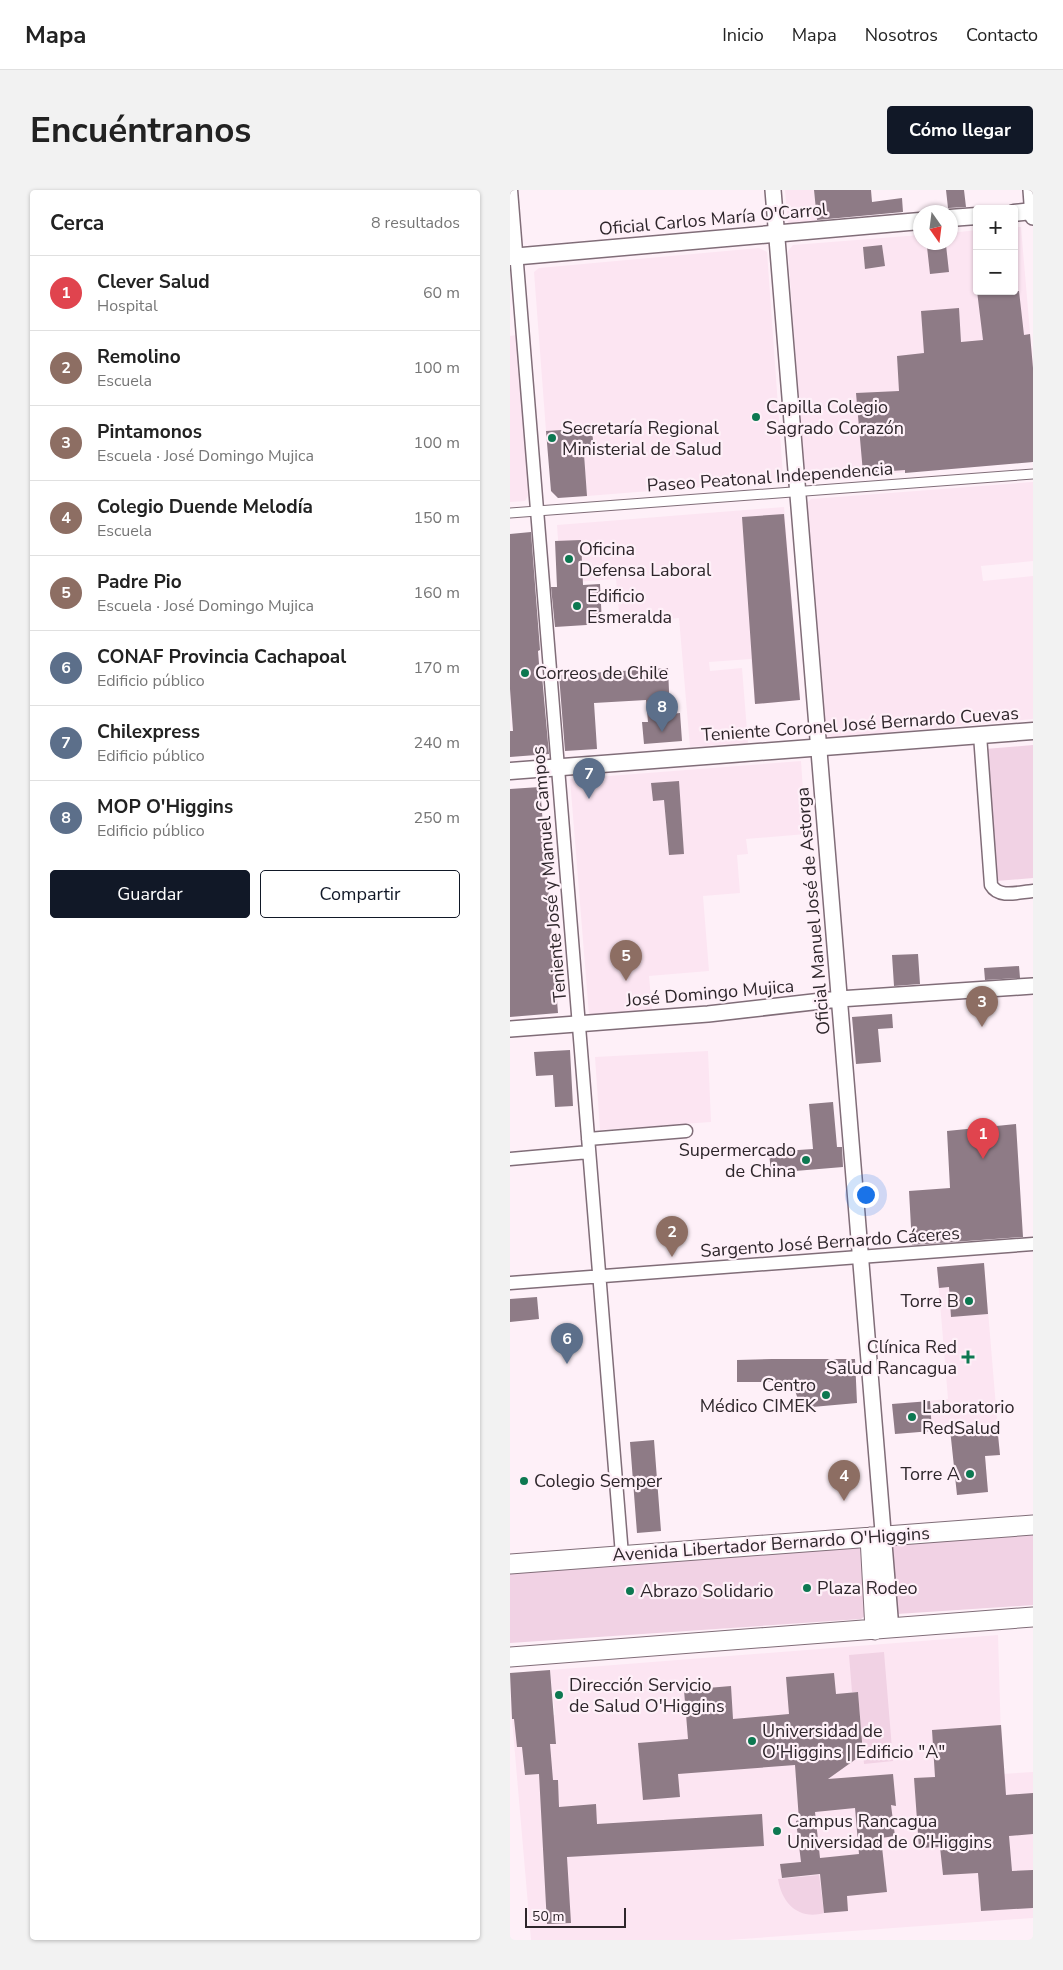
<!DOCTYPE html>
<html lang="es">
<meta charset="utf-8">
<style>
:root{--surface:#fff;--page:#f2f2f2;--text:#222;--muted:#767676;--line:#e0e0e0;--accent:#111827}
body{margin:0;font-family:"Nunito Sans",sans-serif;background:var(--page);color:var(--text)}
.controls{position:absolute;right:15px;top:15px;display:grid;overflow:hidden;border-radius:5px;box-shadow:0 1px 4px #0004}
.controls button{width:45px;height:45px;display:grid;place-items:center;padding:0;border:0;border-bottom:1px solid var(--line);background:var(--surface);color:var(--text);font:25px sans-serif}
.compass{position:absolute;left:403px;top:15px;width:45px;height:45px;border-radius:50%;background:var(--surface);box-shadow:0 1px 4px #0004;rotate:166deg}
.scale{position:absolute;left:15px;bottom:12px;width:101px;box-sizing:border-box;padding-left:5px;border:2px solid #2e262b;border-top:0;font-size:14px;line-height:18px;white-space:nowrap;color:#2e262b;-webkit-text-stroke:4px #fef0f8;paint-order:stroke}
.you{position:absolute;left:355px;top:1004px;width:18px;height:18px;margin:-12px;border:4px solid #fff;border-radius:50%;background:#1a73e8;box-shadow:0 0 0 8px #1a73e833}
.badge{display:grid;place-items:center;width:32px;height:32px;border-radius:50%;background:var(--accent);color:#fff;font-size:16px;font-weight:700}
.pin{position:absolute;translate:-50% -41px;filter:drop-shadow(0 1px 2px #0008)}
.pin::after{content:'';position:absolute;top:26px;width:18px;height:15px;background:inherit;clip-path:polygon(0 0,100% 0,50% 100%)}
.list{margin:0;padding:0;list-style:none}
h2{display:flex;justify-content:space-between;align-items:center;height:65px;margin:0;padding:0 20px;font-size:21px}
h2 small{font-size:16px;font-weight:400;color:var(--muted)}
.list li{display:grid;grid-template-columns:32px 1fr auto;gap:15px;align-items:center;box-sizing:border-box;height:75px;padding:0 20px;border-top:1px solid var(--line)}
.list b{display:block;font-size:19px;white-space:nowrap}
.list p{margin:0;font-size:16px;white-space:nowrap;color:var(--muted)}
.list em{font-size:16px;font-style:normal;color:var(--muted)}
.actions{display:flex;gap:10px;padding:15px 20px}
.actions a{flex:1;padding:11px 0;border:1px solid var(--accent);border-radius:5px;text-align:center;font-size:18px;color:var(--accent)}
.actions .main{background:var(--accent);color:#fff}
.map{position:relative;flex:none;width:523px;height:1750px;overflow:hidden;border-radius:5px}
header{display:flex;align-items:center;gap:30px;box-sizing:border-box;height:70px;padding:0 25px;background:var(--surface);border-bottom:1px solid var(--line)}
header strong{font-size:24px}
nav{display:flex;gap:28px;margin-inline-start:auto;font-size:18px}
.intro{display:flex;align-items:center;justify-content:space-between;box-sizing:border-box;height:120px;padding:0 30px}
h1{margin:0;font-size:35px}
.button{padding:12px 22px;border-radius:5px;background:var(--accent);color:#fff;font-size:18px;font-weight:700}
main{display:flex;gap:30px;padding:0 30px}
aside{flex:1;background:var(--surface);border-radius:5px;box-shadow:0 1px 4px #0004}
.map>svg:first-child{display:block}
</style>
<header>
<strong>Mapa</strong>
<nav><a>Inicio</a><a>Mapa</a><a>Nosotros</a><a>Contacto</a></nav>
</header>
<div class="intro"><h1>Encuéntranos</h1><a class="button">Cómo llegar</a></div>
<main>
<aside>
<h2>Cerca<small>8 resultados</small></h2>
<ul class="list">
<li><span class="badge" style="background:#e0444e">1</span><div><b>Clever Salud</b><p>Hospital</p></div><em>60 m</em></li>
<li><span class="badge" style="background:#8d6e63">2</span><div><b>Remolino</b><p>Escuela</p></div><em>100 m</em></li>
<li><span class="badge" style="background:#8d6e63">3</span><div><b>Pintamonos</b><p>Escuela · José Domingo Mujica</p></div><em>100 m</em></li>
<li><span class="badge" style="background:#8d6e63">4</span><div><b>Colegio Duende Melodía</b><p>Escuela</p></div><em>150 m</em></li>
<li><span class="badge" style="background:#8d6e63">5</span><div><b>Padre Pio</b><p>Escuela · José Domingo Mujica</p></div><em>160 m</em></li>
<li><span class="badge" style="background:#5c6f8a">6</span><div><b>CONAF Provincia Cachapoal</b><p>Edificio público</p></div><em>170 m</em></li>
<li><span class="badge" style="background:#5c6f8a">7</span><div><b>Chilexpress</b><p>Edificio público</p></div><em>240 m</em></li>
<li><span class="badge" style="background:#5c6f8a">8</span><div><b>MOP O'Higgins</b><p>Edificio público</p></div><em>250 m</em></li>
</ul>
<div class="actions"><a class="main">Guardar</a><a>Compartir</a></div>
</aside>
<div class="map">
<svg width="523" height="1750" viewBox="0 0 523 1750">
<rect width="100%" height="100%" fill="#fef0f8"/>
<path fill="#fce5f2" d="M275,0H304L307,35L278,37Z
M504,37H511L523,178V272L299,290L294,285L278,61L283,55L410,45V52H440L441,43L467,40V101H504Z
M249,58L257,62L273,286L268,291L77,306L74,264L84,263L82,238L36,241L24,82L29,78Z
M6,145L19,304L15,311L0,312V146Z
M523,292V371L471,376L473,391L523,386V529L316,548L296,314L301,309Z
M274,317L290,510L245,514L241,469L199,472L200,481L232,478L238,553L180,557L169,428L110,433L106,389L51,393L47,335Z
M291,571L296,644L236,649L238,664L227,665L230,703L193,706L199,781L139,786L142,820L79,825L60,589Z
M198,861L201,932L90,940L85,867Z
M474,1073L490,1265L475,1266L478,1302L447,1305L441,1239L385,1244L382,1214L438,1209L427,1077Z
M488,1445L492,1584L523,1582V1728L218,1750H21L2,1529L45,1525L40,1480Z"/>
<path fill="#f1d2e4" d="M523,555V688L486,691L475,559Z
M523,1340V1415L387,1424L381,1352Z
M355,1355L356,1425L351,1429L0,1453V1379Z
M374,1462L383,1571L354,1574L348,1502H342L339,1465Z
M309,1685L314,1723C289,1730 272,1714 268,1689Z"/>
<path fill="#8e7b86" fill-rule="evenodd" d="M304,0H361L362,12L392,8L393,22L307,30Z
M436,0H454L456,17L438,18Z
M372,55L375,76L355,79L353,57Z
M436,55L439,82L420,84L417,57Z
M467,101H509L514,145L520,144L523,178V272L395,283V280L353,283L346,203L389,201L387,166L414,163L411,121L449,118L451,152L473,150Z
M82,238L84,263L74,264L77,306L48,308L41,301L36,241Z
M274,324L290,510L245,514L232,327Z
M21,342L30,460L28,461L30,486H32L39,564L0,567V541H3L0,499V344Z
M71,350L73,395L90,394L92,434L45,437L41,397H47L45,351Z
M158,478L160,524L170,523L172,551L134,554L132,532H138L136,510L84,513L87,559L55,561L49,485Z
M169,591L174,664L159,665L154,610L143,611L141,593Z
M30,597L48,823L0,827V599Z
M408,764L410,794L384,796L382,765Z
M509,776L510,788L475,790L474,778Z
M382,824L383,838L368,839L371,872L346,874L342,827Z
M60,860L63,916L45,917L43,885L26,886L24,862Z
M323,912L327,957H332L333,977L261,983L259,962L303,959L299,914Z
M506,934L513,1047L402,1055L399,1001L440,998L437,941Z
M474,1073L478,1124L441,1127L439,1097L429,1098L427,1077Z
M27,1107L29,1129L0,1132V1109Z
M262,1169H345L347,1213L291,1218L282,1192H227V1170Z
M420,1211L422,1241L385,1244L382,1214Z
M487,1235L490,1265L475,1266L478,1302L447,1305L440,1239Z
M144,1250L151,1341L127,1343L120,1252Z
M40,1480L46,1554H40L43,1590H48L49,1617L86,1614L87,1634L252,1624L254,1656L57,1667L61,1733L37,1734L29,1584L15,1585L12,1557H7L4,1529H2L0,1483Z
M324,1483L326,1504L348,1502L353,1564L318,1589L383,1584L386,1616L381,1615L385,1646L371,1648L377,1702L337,1706L338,1721L314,1723L310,1684L272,1688L270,1674L291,1672L286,1631L289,1630L285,1575L168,1584L170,1607L133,1610L128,1553L178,1549L174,1500L221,1496L223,1529L279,1524L276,1487ZM345,1618L349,1664L310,1668L305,1622Z
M491,1535L496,1605L523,1603V1644L499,1646L502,1681L523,1680V1718L471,1721L468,1683L433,1685L430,1657L409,1658L404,1588L425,1587L422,1540Z"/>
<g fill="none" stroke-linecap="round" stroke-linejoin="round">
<g stroke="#806d78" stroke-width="11">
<path id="pedestrian" d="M0,323L523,284"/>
</g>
<g stroke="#806d78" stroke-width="15">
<path id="minor" d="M1,0L112,1365
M470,545L481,695C489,709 509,702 523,701
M78,949L176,941
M0,969L79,962
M0,1093L523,1054"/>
</g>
<g stroke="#806d78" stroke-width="18">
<path id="tertiary" d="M263,0L381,1439
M521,0L523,27
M0,839L198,824L329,809L523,796"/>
</g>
<g stroke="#806d78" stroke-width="19">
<path id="secondary" d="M504,23L523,21
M440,28L467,26
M0,67L410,31
M0,581L523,541"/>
</g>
<g stroke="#806d78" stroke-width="21">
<path id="primary" d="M360,1347L365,1440
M0,1374L523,1335
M0,1467L523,1427"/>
</g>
<use href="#pedestrian" stroke="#fff" stroke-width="9"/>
<use href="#minor" stroke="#fff" stroke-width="12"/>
<use href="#tertiary" stroke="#fff" stroke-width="15"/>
<use href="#secondary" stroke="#fff" stroke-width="16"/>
<use href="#primary" stroke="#fff" stroke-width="19"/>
</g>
<g fill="#0d7851" stroke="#fef0f8" stroke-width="2">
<circle cx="246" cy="227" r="5"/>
<circle cx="42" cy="248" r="5"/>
<circle cx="59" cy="369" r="5"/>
<circle cx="67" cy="416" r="5"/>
<circle cx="15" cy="483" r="5"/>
<circle cx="296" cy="970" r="5"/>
<circle cx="459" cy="1111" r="5"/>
<path d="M455.5 1159.5h5v5h5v5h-5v5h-5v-5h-5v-5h5z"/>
<circle cx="316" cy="1205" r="5"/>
<circle cx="402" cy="1227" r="5"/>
<circle cx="460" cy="1284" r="5"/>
<circle cx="14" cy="1291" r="5"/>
<circle cx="297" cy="1398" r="5"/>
<circle cx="120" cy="1401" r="5"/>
<circle cx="49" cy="1505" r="5"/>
<circle cx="242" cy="1551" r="5"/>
<circle cx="267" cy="1641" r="5"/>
</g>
<g text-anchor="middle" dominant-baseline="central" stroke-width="4.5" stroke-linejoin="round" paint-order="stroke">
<g font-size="18" fill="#2e262b" stroke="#fef0f8">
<text transform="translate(203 29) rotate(-5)">Oficial Carlos María O'Carrol</text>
<text transform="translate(260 287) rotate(-4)">Paseo Peatonal Independencia</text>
<text transform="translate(350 534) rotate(-4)">Teniente Coronel José Bernardo Cuevas</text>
<text transform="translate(39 684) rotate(-95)">Teniente José y Manuel Campos</text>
<text transform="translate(303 721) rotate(-95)">Oficial Manuel José de Astorga</text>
<text transform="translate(200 803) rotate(-5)">José Domingo Mujica</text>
<text transform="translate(320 1052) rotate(-4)">Sargento José Bernardo Cáceres</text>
<text transform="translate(261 1354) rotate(-4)">Avenida Libertador Bernardo O'Higgins</text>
</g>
<g font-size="18" fill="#2e262b" stroke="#fef0f8" text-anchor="start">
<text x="256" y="217">Capilla Colegio<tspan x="256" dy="21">Sagrado Corazón</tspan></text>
<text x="52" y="238">Secretaría Regional<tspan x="52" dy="21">Ministerial de Salud</tspan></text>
<text x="69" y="359">Oficina<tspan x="69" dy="21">Defensa Laboral</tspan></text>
<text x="77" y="406">Edificio<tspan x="77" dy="21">Esmeralda</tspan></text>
<text x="25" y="483">Correos de Chile</text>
<text x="286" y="960" text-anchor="end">Supermercado<tspan x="286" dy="21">de China</tspan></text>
<text x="449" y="1111" text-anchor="end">Torre B</text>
<text x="447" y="1157" text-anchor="end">Clínica Red<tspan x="447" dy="21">Salud Rancagua</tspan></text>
<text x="306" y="1195" text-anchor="end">Centro<tspan x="306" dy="21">Médico CIMEK</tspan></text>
<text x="412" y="1217">Laboratorio<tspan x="412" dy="21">RedSalud</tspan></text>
<text x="450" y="1284" text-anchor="end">Torre A</text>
<text x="24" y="1291">Colegio Semper</text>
<text x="307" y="1398">Plaza Rodeo</text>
<text x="130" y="1401">Abrazo Solidario</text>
<text x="59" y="1495">Dirección Servicio<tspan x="59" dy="21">de Salud O'Higgins</tspan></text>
<text x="252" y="1541">Universidad de<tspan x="252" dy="21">O'Higgins | Edificio "A"</tspan></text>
<text x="277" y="1631">Campus Rancagua<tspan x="277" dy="21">Universidad de O'Higgins</tspan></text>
</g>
</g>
</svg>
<div class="controls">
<button>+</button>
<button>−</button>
</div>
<svg class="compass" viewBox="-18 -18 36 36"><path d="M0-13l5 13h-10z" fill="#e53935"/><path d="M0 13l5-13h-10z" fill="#767676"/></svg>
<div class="scale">50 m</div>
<div class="you"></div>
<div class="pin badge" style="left:473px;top:969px;background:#e0444e">1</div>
<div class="pin badge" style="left:162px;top:1067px;background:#8d6e63">2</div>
<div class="pin badge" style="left:472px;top:837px;background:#8d6e63">3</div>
<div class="pin badge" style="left:334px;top:1311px;background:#8d6e63">4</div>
<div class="pin badge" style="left:116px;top:791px;background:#8d6e63">5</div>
<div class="pin badge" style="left:57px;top:1174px;background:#5c6f8a">6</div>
<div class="pin badge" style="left:79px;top:609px;background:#5c6f8a">7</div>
<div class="pin badge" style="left:152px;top:542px;background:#5c6f8a">8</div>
</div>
</main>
